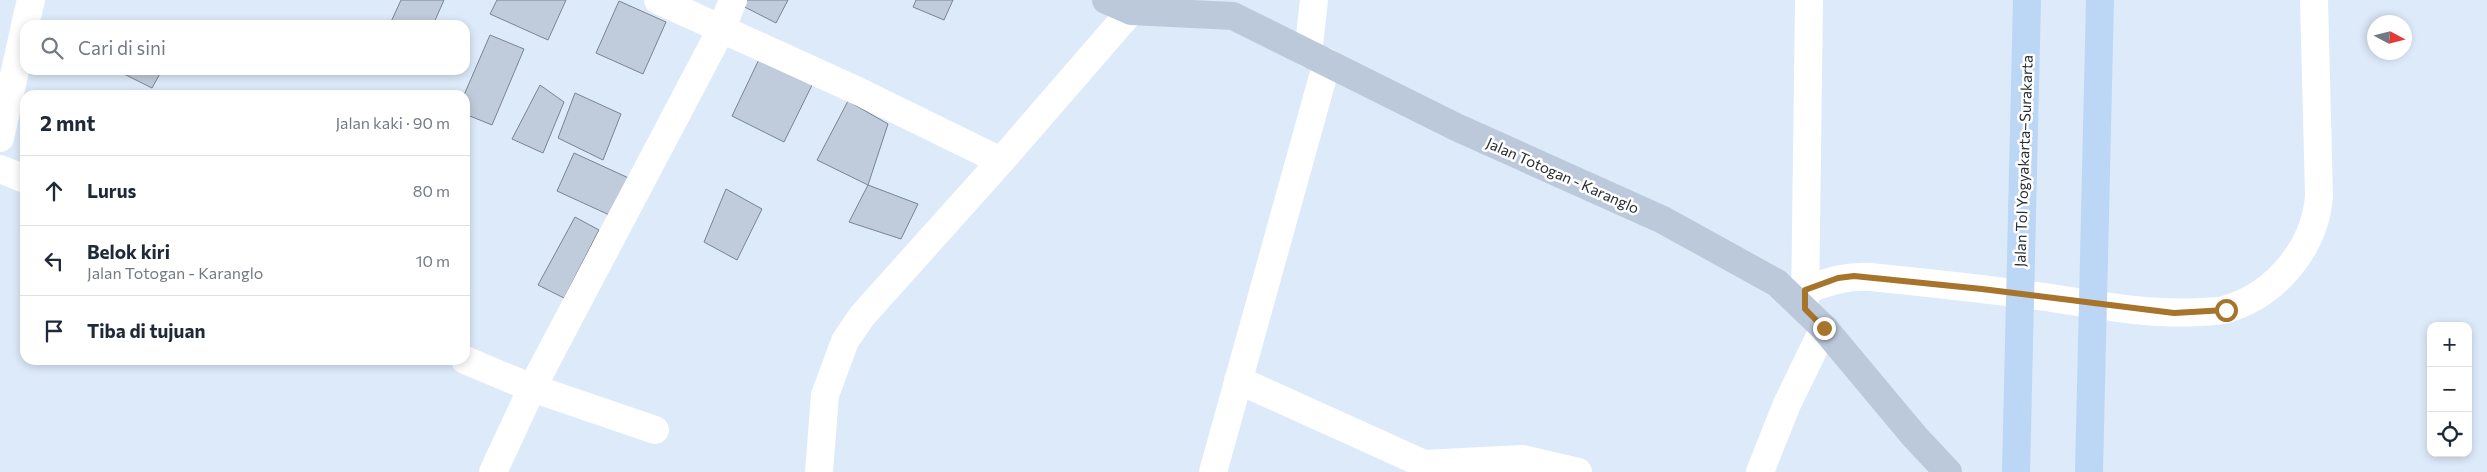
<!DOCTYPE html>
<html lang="id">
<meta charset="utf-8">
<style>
:root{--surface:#fff;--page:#f2f2f3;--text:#1f2937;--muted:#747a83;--line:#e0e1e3}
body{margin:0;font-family:Commissioner,sans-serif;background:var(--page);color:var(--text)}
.controls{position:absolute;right:15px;bottom:15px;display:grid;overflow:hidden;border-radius:10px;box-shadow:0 2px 8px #0003}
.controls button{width:45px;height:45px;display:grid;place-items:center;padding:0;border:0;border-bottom:1px solid var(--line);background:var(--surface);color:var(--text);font:25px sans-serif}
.compass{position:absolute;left:2367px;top:15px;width:45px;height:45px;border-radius:50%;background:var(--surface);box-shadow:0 2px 8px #0003;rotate:97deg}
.stop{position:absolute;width:15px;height:15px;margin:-11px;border:4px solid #a6742b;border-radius:50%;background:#fff}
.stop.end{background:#a6742b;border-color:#fff;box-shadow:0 1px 5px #0008}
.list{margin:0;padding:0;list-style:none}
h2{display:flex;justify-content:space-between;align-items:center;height:65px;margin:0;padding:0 20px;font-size:21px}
h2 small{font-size:16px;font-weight:400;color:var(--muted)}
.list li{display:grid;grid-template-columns:32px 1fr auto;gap:15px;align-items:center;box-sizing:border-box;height:70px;padding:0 20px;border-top:1px solid var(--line)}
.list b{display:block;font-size:19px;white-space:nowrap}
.list p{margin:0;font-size:16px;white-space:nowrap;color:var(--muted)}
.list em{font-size:16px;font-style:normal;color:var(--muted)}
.icon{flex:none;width:28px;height:28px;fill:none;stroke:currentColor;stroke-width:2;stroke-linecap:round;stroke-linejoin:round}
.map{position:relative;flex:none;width:2487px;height:472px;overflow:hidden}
.search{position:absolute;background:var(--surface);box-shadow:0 2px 8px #0003;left:20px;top:20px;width:450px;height:55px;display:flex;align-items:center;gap:12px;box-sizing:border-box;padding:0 18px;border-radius:15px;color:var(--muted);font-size:19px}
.panel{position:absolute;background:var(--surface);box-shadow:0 2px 8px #0003;left:20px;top:90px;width:450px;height:275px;border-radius:15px}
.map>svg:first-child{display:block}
</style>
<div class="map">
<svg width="2487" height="472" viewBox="0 0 2487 472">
<rect width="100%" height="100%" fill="#ddeaf9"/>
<path fill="#c0ccdb" stroke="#798492" d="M401,0H444L433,25H392L390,24Z
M497,0H566L548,40L490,14Z
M736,0H788L776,23L735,2Z
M916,0H953L944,20L913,7Z
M619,1L666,22L643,74L596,53Z
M490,35L524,49L492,125L465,114L464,95Z
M763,51L816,77L784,142L732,116Z
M116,70H162L152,88Z
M540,85L564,102L543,153L512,139Z
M575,93L621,114L603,160L558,138Z
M848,101L888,124L868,185L817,160Z
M574,153L633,180L616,218L557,191Z
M868,185L918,204L901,239L849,222Z
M726,189L762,209L737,260L704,242Z
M575,217L599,230L564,298L538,285Z"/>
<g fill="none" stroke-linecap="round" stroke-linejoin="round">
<path stroke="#fff" stroke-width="28" d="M658,0L860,92L1001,161
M25,25L31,0
M1308,54L1314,0
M0,138L25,26
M0,169L25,179
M1805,290C1828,282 1847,275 1871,277C1929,283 1987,289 2045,297C2096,305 2148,315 2200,312C2208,311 2219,312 2227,309C2277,294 2315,247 2319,196L2314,0
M1805,306L1809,0
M465,360L532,388L655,430
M1238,380L1424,464L1522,459L1578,472
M493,472L532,388L722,28L733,0
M819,472L825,395L845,341L862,316L1001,161L1131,11
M1213,472L1327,62
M1760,472L1787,404L1824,328"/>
<path stroke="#bcc9db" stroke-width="28" d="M1106,0L1131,11L1233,16L1456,127L1663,220L1777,283L1824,328L1915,437L1948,472"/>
<path stroke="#bcd6f6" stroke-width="28" d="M2016,472L2027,0
M2089,472L2100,0"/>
</g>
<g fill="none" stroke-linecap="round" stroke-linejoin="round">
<path stroke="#a6742b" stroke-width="6" d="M1824,328L1805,309V290L1838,278L1854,276L1982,289L2174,313L2226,310"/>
</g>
<g text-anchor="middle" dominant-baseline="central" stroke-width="5" stroke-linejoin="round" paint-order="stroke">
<g font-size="15" fill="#292e33" stroke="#fff">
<text transform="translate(2023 161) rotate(-88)">Jalan Tol Yogyakarta–Surakarta</text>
<text transform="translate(1563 175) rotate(24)">Jalan Totogan - Karanglo</text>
</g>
</g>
</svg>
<div class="controls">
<button>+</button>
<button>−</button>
<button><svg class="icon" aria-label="locate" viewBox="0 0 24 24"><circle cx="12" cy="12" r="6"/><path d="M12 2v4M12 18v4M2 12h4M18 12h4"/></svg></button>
</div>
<svg class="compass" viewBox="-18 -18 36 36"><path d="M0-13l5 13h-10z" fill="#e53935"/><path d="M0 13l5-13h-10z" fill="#747a83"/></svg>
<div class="stop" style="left:2226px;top:310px"></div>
<div class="stop end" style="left:1824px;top:328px"></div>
<div class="search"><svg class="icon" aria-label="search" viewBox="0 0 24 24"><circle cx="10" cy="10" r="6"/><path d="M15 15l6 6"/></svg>Cari di sini</div>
<section class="panel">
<h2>2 mnt<small>Jalan kaki · 90 m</small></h2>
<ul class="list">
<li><svg class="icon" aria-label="ahead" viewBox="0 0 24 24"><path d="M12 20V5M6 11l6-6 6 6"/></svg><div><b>Lurus</b></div><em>80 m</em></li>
<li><svg class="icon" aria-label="left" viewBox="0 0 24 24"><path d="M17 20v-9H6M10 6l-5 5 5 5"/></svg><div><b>Belok kiri</b><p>Jalan Totogan - Karanglo</p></div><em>10 m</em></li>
<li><svg class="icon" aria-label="arrive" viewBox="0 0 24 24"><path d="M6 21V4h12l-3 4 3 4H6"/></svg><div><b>Tiba di tujuan</b></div></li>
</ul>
</section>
</div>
